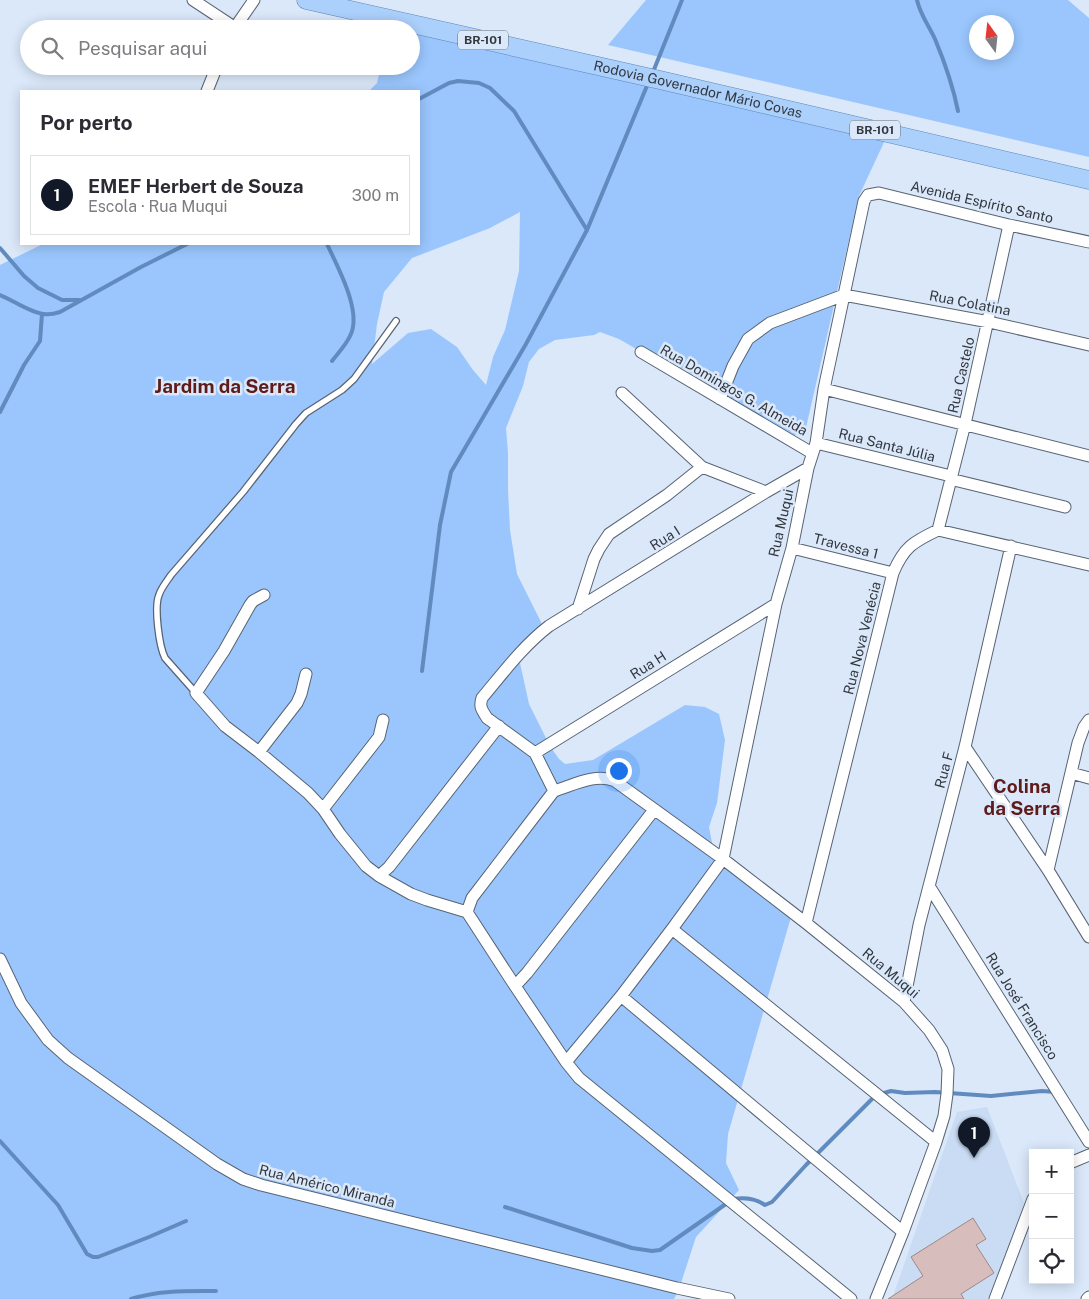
<!DOCTYPE html>
<html lang="pt">
<meta charset="utf-8">
<style>
:root{--surface:#fff;--page:#f7f7f7;--text:#2b2b33;--muted:#7c7c81;--line:#e1e1e2;--accent:#111827}
body{margin:0;font-family:"Public Sans",sans-serif;background:var(--page);color:var(--text)}
.controls{position:absolute;right:15px;bottom:15px;display:grid;overflow:hidden;border-radius:0px;box-shadow:0 2px 12px #0003}
.controls button{width:45px;height:45px;display:grid;place-items:center;padding:0;border:0;border-bottom:1px solid var(--line);background:var(--surface);color:var(--text);font:25px sans-serif}
.compass{position:absolute;left:969px;top:15px;width:45px;height:45px;border-radius:50%;background:var(--surface);box-shadow:0 2px 12px #0003;rotate:345deg}
.you{position:absolute;left:618px;top:770px;width:18px;height:18px;margin:-12px;border:4px solid #fff;border-radius:50%;background:#1a73e8;box-shadow:0 0 0 8px #1a73e833}
.badge{display:grid;place-items:center;width:32px;height:32px;border-radius:50%;background:var(--accent);color:#fff;font-size:16px;font-weight:700}
.pin{position:absolute;translate:-50% -41px;filter:drop-shadow(0 1px 2px #0008)}
.pin::after{content:'';position:absolute;top:26px;width:18px;height:15px;background:inherit;clip-path:polygon(0 0,100% 0,50% 100%)}
.list{margin:0;padding:0;list-style:none}
h2{display:flex;justify-content:space-between;align-items:center;height:65px;margin:0;padding:0 20px;font-size:21px}
h2 small{font-size:16px;font-weight:400;color:var(--muted)}
.list li{display:grid;grid-template-columns:32px 1fr auto;gap:15px;align-items:center;box-sizing:border-box;height:80px;margin:0 10px 10px;padding:0 10px;border:1px solid var(--line);border-radius:0px}
.list b{display:block;font-size:19px;white-space:nowrap}
.list p{margin:0;font-size:16px;white-space:nowrap;color:var(--muted)}
.list em{font-size:16px;font-style:normal;color:var(--muted)}
.icon{flex:none;width:28px;height:28px;fill:none;stroke:currentColor;stroke-width:2;stroke-linecap:round;stroke-linejoin:round}
.map{position:relative;flex:none;width:1089px;height:1299px;overflow:hidden}
.search{position:absolute;background:var(--surface);box-shadow:0 2px 12px #0003;left:20px;top:20px;width:400px;height:55px;display:flex;align-items:center;gap:12px;box-sizing:border-box;padding:0 18px;border-radius:28px;color:var(--muted);font-size:19px}
.panel{position:absolute;background:var(--surface);box-shadow:0 2px 12px #0003;left:20px;top:90px;width:400px;height:155px;border-radius:0px}
.map>svg:first-child{display:block}
</style>
<div class="map">
<svg width="1089" height="1299" viewBox="0 0 1089 1299">
<rect width="100%" height="100%" fill="#dae8fa"/>
<path fill="#c9dcf3" d="M987,1107L1024,1203L991,1299H892L957,1112Z"/>
<path fill="#9ac6fd" fill-rule="evenodd" d="M646,0H1068L1089,18V157L608,45ZM1006,22V52H976V22Z
M390,23L886,138L859,196L805,432L794,435L761,418L691,373L653,354L638,350L619,339L600,332L594,335L555,340L539,349L529,362L523,386L506,428L508,453V490L510,530L517,574L543,626L524,644L520,663L529,704L550,746L559,759L565,764L593,760L685,705L705,707L719,714L725,740L717,803L709,827L713,848L791,917L728,1134L726,1163L739,1190L696,1237L679,1289L674,1299H0V265L43,244H419V91H369L377,83L381,66H411V29H389ZM520,212L519,271L505,330L493,357L486,385L473,370L457,347L431,329L408,333L372,364L377,324L384,292L412,258L490,228Z"/>
<g fill="none" stroke-linecap="round" stroke-linejoin="round">
<path stroke="#618bbf" stroke-width="4" d="M917,0C920,14 929,26 935,39C945,63 953,86 958,111
M653,72L682,0
M419,99L449,83L458,81L479,83L490,88L514,111L587,230
M327,244C337,266 363,312 350,336C346,345 338,353 332,361
M0,248L24,276L38,288L62,300H80
M0,295C13,300 30,313 44,314C49,315 54,314 60,312L141,267L187,244
M0,412L24,365L40,341L42,314
M422,671L440,525L451,472L526,344L587,230L649,81
M0,1141L58,1205L87,1254L93,1257H98L149,1237L186,1221
M505,1207L632,1248L652,1251L660,1250L733,1199C745,1197 755,1198 765,1205L772,1202L806,1165L873,1098L884,1093L891,1091L905,1093L935,1092L991,1096L1042,1091L1055,1092
M131,1299C158,1290 188,1291 216,1291"/>
</g>
<path fill="#d7bebc" stroke="#9f8886" d="M973,1218L986,1239L976,1245L994,1273L961,1294L964,1299H888L923,1276L911,1257Z"/>
<g fill="none" stroke-linecap="round" stroke-linejoin="round">
<g stroke="#586473" stroke-width="8">
<path id="service" d="M196,693L165,658C159,646 154,607 159,595C161,588 167,581 171,575L243,492L296,424L306,413L342,390L354,379L396,321"/>
</g>
<g stroke="#586473" stroke-width="13">
<path id="minor" d="M193,0L234,27
M234,29L254,0
M207,91L217,66
M641,352L812,453
M824,389L1089,456
M622,393L702,467L766,492
M720,399L733,366L748,339L770,323L844,295L989,322L1089,345
M816,443L951,476
M808,468L766,492L549,626C523,646 503,673 482,698C479,707 482,710 487,718L535,753L554,791C574,785 595,773 615,781L723,859L806,923L904,1002L929,1030L942,1050L948,1069L947,1094L944,1116L936,1142L903,1232L876,1299
M950,479L1065,507
M938,530L965,424L1009,225
M792,548L893,573
M264,595L253,601L250,605L224,651L196,693L225,726L259,752L308,793L323,809L340,834L366,866L379,876L389,867L499,726
M578,609L594,559L599,549L609,534L667,495L702,467
M965,747L1048,870L1089,937
M259,752L297,703L301,694L306,674
M535,753L776,604
M1071,773L1089,778
M554,791L472,898L467,912L515,986L527,973L654,810
M323,809L379,737L383,720
M1048,870L1078,743L1084,727L1089,720
M379,876L411,894L427,900L467,912
M929,886L1089,1142
M806,923L893,573C904,547 913,542 938,530L1089,565
M672,929L936,1142
M0,959L21,1003L48,1040L68,1058L217,1164L243,1179L261,1185L677,1288L729,1299
M515,986L566,1062
M621,996L903,1232
M904,1002L919,925L965,747L1011,546
M1070,1163L1089,1155
M851,1299L579,1078L566,1062L621,996L672,929L723,859L776,604L792,548L808,468L816,443L824,389L864,201L868,195L879,193L1009,225L1089,242
M995,1299L1033,1199
M1087,1299L1089,1297"/>
</g>
<g stroke="#5d86b8" stroke-width="19">
<g id="primary">
<path id="s1" d="M306,0L660,80L1089,180"/>
</g>
</g>
<use href="#service" stroke="#fff" stroke-width="5.5"/>
<use href="#minor" stroke="#fff" stroke-width="11"/>
<use href="#primary" stroke="#acd0fc" stroke-width="18"/>
</g>
<g text-anchor="middle" dominant-baseline="central" stroke-width="5" stroke-linejoin="round" paint-order="stroke">
<g fill="#dae8fa" stroke="#646c76" stroke-width="1">
<rect x="458" y="30.5" width="50" height="19" rx="4"/>
<rect x="850" y="120.5" width="50" height="19" rx="4"/>
</g>
<g font-size="12" font-weight="bold" fill="#32373e">
<text x="483" y="40">BR-101</text>
<text x="875" y="130">BR-101</text>
</g>
<g font-size="14" fill="#32373e" stroke="#dae8fa">
<text stroke="none"><textPath href="#s1" startOffset="402">Rodovia Governador Mário Covas</textPath></text>
<text transform="translate(982 202) rotate(13)">Avenida Espírito Santo</text>
<text transform="translate(970 303) rotate(11)">Rua Colatina</text>
<text transform="translate(961 375) rotate(-77)">Rua Castelo</text>
<text transform="translate(734 390) rotate(30)">Rua Domingos G. Almeida</text>
<text transform="translate(887 445) rotate(14)">Rua Santa Júlia</text>
<text transform="translate(781 523) rotate(-77)">Rua Muqui</text>
<text transform="translate(665 538) rotate(-32)">Rua I</text>
<text transform="translate(846 546) rotate(14)">Travessa 1</text>
<text transform="translate(862 638) rotate(-76)">Rua Nova Venécia</text>
<text transform="translate(648 665) rotate(-32)">Rua H</text>
<text transform="translate(944 770) rotate(-75)">Rua F</text>
<text transform="translate(891 973) rotate(40)">Rua Muqui</text>
<text transform="translate(1022 1006) rotate(58)">Rua José Francisco</text>
<text transform="translate(327 1186) rotate(14)">Rua Américo Miranda</text>
</g>
<g font-size="19" font-weight="bold" fill="#5f1a1a" stroke="#dae8fa">
<text x="225" y="386">Jardim da Serra</text>
<text x="1022" y="786">Colina<tspan x="1022" dy="22">da Serra</tspan></text>
</g>
</g>
</svg>
<div class="controls">
<button>+</button>
<button>−</button>
<button><svg class="icon" aria-label="locate" viewBox="0 0 24 24"><circle cx="12" cy="12" r="6"/><path d="M12 2v4M12 18v4M2 12h4M18 12h4"/></svg></button>
</div>
<svg class="compass" viewBox="-18 -18 36 36"><path d="M0-13l5 13h-10z" fill="#e53935"/><path d="M0 13l5-13h-10z" fill="#7c7c81"/></svg>
<div class="you"></div>
<div class="pin badge" style="left:974px;top:1158px">1</div>
<div class="search"><svg class="icon" aria-label="search" viewBox="0 0 24 24"><circle cx="10" cy="10" r="6"/><path d="M15 15l6 6"/></svg>Pesquisar aqui</div>
<section class="panel">
<h2>Por perto<small></small></h2>
<ul class="list">
<li><span class="badge">1</span><div><b>EMEF Herbert de Souza</b><p>Escola · Rua Muqui</p></div><em>300 m</em></li>
</ul>
</section>
</div>
